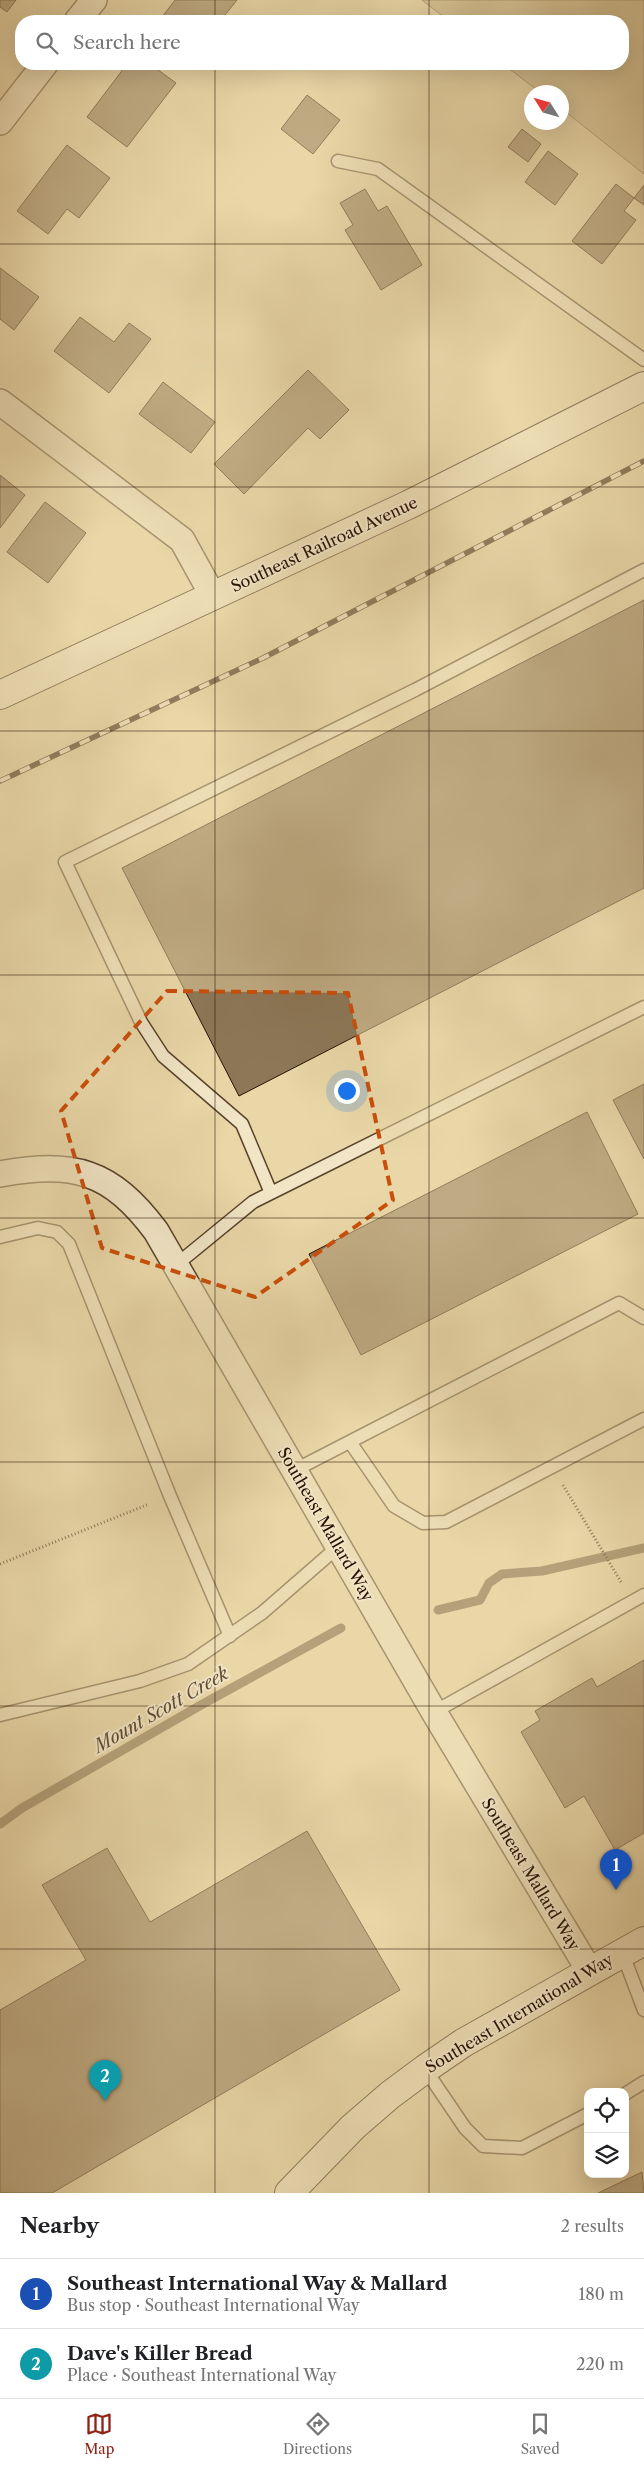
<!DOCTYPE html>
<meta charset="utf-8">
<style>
:root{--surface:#fff;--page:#f6f6f6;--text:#202124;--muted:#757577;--line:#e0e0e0;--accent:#8f2418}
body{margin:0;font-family:"Libre Caslon Text",serif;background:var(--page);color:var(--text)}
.controls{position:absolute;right:15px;bottom:15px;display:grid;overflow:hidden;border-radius:10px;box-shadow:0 5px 20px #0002}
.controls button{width:45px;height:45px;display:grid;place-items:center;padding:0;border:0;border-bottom:1px solid var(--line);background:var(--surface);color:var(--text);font:25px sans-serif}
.compass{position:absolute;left:524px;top:85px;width:45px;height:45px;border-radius:50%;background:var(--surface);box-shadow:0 5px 20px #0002;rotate:307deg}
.you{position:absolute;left:346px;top:1090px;width:18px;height:18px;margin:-12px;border:4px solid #fff;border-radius:50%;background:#1a73e8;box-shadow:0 0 0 8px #1a73e833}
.badge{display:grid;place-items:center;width:32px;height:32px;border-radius:50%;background:var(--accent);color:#fff;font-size:16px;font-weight:700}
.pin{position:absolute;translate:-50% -41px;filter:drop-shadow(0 1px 2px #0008)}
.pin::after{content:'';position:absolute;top:26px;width:18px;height:15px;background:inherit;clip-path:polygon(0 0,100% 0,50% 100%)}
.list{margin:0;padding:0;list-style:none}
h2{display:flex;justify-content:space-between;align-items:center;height:65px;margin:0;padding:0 20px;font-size:21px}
h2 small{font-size:16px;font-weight:400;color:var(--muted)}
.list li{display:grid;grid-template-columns:32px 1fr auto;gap:15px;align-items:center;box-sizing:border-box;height:70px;padding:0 20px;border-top:1px solid var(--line)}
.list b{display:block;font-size:19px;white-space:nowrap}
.list p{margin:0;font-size:16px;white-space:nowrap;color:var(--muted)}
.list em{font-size:16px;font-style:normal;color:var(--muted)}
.icon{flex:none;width:28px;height:28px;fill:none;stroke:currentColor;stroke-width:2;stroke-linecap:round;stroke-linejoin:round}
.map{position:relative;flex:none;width:644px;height:2193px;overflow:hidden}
.search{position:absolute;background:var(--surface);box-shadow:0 5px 20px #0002;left:15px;right:15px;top:15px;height:55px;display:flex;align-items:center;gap:12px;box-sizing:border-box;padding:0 18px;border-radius:20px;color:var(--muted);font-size:19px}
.sheet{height:205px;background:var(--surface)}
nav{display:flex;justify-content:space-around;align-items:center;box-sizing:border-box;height:70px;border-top:1px solid var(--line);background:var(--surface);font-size:14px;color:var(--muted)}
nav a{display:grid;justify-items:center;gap:2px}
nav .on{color:var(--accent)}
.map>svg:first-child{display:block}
</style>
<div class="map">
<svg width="644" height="2193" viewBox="0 0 644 2193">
<rect width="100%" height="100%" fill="#e9d7a8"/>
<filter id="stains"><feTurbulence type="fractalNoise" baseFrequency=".004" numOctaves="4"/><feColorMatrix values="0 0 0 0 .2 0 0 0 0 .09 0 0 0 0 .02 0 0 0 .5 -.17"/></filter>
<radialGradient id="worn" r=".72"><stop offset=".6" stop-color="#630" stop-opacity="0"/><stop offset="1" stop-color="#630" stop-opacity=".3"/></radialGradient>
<path fill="#c8b58b" stroke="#786246" d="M422,0H644V174L562,109V92H540L503,64H623V21H449Z"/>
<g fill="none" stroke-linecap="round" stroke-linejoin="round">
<path stroke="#745f43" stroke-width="9" d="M438,1610L480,1600L489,1583L502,1574L542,1571L644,1548
M0,1824L22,1808L201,1705L341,1628"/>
</g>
<path fill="#8c7757" stroke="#271000" d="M0,0H16L7,12L0,7Z
M175,0H237L220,21H159Z
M127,64H150L176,83L127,147L87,117Z
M307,95L340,120L313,154L281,129Z
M522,129L541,144L528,162L508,147Z
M67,145L110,178L79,218L67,209L48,234L17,211Z
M548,151L578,174L555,205L525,182Z
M616,184L634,198L624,211L636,220L602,264L572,241Z
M644,185V205L634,198Z
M365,189L378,211L387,206L422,265L381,290L345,230L353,225L340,203Z
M0,268L39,297L14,330L0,319Z
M80,317L114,342L129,323L151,339L109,393L54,351Z
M308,370L349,410L320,439L308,428L244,494L214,464Z
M163,382L215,422L191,453L139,414Z
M0,475L25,495L0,528Z
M45,502L86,533L48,583L7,552Z
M644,600V888L239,1096L122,868Z
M644,1084V1159L613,1100Z
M587,1112L638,1214L361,1355L309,1254Z
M644,1660V1833L615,1850L584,1796L565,1808L521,1732L540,1720L535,1711L592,1678L597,1687Z
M307,1831L400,1990L52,2193H0V2010L86,1960L42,1885L107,1848L150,1922Z
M642,2172L644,2193H598Z"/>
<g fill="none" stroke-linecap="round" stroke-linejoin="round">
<g stroke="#58422a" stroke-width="15">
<path id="lane" d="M338,161L378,169L644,360
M271,1193L242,1124L163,1056L141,1022L65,862L415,690L644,570
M0,1237L38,1228L57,1232L69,1244L170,1496L230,1636
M176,1265L253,1202L644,1007
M350,1442L394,1506L423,1523L446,1522L644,1419
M295,1470L619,1303L644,1318
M434,1712L644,1595
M0,1715L140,1681L188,1664L262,1613L339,1546
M622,1952L644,2010
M425,2069L465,2128L483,2146L522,2148L588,2114
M625,2094L644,2082"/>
</g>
<g stroke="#58422a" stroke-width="28">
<path id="street" d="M77,21L94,0
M0,122L45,64
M0,402L182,540L213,596
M0,1174C74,1161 110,1170 156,1231L434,1712L589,1970"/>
</g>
<g stroke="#271000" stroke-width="30">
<path id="secondary" d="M0,695L408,505L644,386
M289,2193L353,2127L390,2095L425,2069L463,2043L644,1941"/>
</g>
<path stroke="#271000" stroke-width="3" stroke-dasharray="1 2.5" stroke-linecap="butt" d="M563,1485L621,1582
M0,1564L149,1504"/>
<use href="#lane" stroke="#f1e5c6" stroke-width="12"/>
<use href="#street" stroke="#f1e5c6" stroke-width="25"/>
<use href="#secondary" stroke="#f1e5c6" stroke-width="28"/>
<g stroke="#271000" stroke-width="5.5">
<path id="rail" d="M0,781L263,658L644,461"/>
</g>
<use href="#rail" stroke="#f1e5c6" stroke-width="4" stroke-dasharray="11" stroke-linecap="butt"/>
</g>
<path d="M0 0H644V2193H0ZM167,991L348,993L393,1200L255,1297L102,1248L61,1111Z" fill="#e9d7a8" fill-opacity=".55" fill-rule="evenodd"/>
<path fill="none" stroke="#cb4e0a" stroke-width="4" stroke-dasharray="10 6" stroke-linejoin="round" d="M167,991L348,993L393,1200L255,1297L102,1248L61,1111Z"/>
<path fill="none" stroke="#271000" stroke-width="1" stroke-opacity="0.55" d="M215,0V21M429,0V21M215,64V2193M429,64V2193M0,244H644M0,487H644M0,731H644M0,975H644M0,1218H644M0,1462H644M0,1706H644M0,1949H644"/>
<g text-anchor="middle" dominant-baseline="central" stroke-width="4" stroke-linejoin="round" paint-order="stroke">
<g font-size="16" fill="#271000" stroke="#f1e5c6">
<text transform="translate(324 544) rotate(-25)">Southeast Railroad Avenue</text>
<text transform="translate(326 1524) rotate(60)">Southeast Mallard Way</text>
<text transform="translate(531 1874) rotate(59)">Southeast Mallard Way</text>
<text transform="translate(519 2013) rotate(-31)">Southeast International Way</text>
</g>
<g font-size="18" font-style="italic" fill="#614b32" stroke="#f1e5c6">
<text transform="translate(161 1710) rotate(-30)">Mount Scott Creek</text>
</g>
</g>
<rect width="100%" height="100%" filter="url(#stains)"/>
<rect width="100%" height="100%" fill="url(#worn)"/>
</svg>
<div class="controls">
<button><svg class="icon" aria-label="locate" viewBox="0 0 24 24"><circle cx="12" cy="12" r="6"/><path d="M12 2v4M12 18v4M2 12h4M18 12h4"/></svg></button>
<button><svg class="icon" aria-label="layers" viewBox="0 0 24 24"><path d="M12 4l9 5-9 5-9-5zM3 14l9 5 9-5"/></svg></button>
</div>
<svg class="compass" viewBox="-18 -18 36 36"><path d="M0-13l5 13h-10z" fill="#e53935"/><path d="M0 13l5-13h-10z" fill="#757577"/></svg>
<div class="you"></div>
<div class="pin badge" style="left:616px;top:1890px;background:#1a4fb4">1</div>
<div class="pin badge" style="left:105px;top:2101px;background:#0f9aa8">2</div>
<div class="search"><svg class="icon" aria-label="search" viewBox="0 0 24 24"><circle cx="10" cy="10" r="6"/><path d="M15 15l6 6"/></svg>Search here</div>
</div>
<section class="sheet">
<h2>Nearby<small>2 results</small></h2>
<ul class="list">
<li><span class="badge" style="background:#1a4fb4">1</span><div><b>Southeast International Way &amp; Mallard</b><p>Bus stop · Southeast International Way</p></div><em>180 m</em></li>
<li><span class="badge" style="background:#0f9aa8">2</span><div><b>Dave's Killer Bread</b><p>Place · Southeast International Way</p></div><em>220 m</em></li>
</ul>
</section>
<nav>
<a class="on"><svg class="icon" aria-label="map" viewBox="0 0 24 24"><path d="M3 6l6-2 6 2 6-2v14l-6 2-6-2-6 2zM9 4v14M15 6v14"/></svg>Map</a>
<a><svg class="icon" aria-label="directions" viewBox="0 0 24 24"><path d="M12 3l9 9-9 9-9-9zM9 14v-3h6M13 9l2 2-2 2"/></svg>Directions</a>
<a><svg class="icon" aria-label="saved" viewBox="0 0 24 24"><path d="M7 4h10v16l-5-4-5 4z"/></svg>Saved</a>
</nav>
